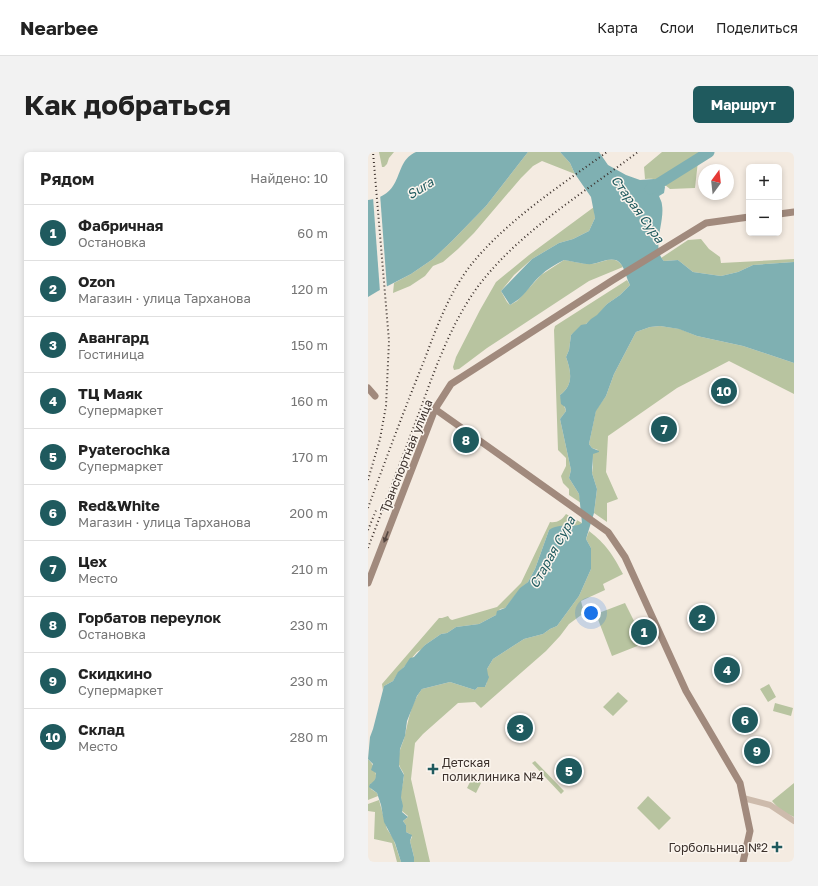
<!DOCTYPE html>
<html lang="ru">
<meta charset="utf-8">
<style>
:root{--surface:#fff;--page:#f2f2f2;--text:#222;--muted:#767676;--line:#e0e0e0;--accent:#1f5a5e}
body{margin:0;font-family:"Golos Text",sans-serif;background:var(--page);color:var(--text)}
.controls{position:absolute;right:12px;top:12px;display:grid;overflow:hidden;border-radius:6px;box-shadow:0 2px 6px #0003}
.controls button{width:36px;height:36px;display:grid;place-items:center;padding:0;border:0;border-bottom:1px solid var(--line);background:var(--surface);color:var(--text);font:20px sans-serif}
.compass{position:absolute;left:330px;top:12px;width:36px;height:36px;border-radius:50%;background:var(--surface);box-shadow:0 2px 6px #0003;rotate:15deg}
.you{position:absolute;left:223px;top:461px;width:14px;height:14px;margin:-10px;border:3px solid #fff;border-radius:50%;background:#1a73e8;box-shadow:0 0 0 6px #1a73e833}
.badge{display:grid;place-items:center;width:26px;height:26px;border-radius:50%;background:var(--accent);color:#fff;font-size:13px;font-weight:700}
.pin{position:absolute;translate:-50% -50%;border:2px solid #fff;box-shadow:0 1px 4px #0006}
.list{margin:0;padding:0;list-style:none}
h2{display:flex;justify-content:space-between;align-items:center;height:52px;margin:0;padding:0 16px;font-size:17px}
h2 small{font-size:13px;font-weight:400;color:var(--muted)}
.list li{display:grid;grid-template-columns:26px 1fr auto;gap:12px;align-items:center;box-sizing:border-box;height:56px;padding:0 16px;border-top:1px solid var(--line)}
.list b{display:block;font-size:15px;white-space:nowrap}
.list p{margin:0;font-size:13px;white-space:nowrap;color:var(--muted)}
.list em{font-size:13px;font-style:normal;color:var(--muted)}
.map{position:relative;flex:none;width:426px;height:710px;overflow:hidden;border-radius:6px}
header{display:flex;align-items:center;gap:24px;box-sizing:border-box;height:56px;padding:0 20px;background:var(--surface);border-bottom:1px solid var(--line)}
header strong{font-size:19px}
nav{display:flex;gap:22px;margin-inline-start:auto;font-size:14px}
.intro{display:flex;align-items:center;justify-content:space-between;box-sizing:border-box;height:96px;padding:0 24px}
h1{margin:0;font-size:28px}
.button{padding:10px 18px;border-radius:6px;background:var(--accent);color:#fff;font-size:14px;font-weight:700}
main{display:flex;gap:24px;padding:0 24px}
aside{flex:1;background:var(--surface);border-radius:6px;box-shadow:0 2px 6px #0003}
.map>svg:first-child{display:block}
</style>
<header>
<strong>Nearbee</strong>
<nav><a>Карта</a><a>Слои</a><a>Поделиться</a></nav>
</header>
<div class="intro"><h1>Как добраться</h1><a class="button">Маршрут</a></div>
<main>
<aside>
<h2>Рядом<small>Найдено: 10</small></h2>
<ul class="list">
<li><span class="badge">1</span><div><b>Фабричная</b><p>Остановка</p></div><em>60 m</em></li>
<li><span class="badge">2</span><div><b>Ozon</b><p>Магазин · улица Тарханова</p></div><em>120 m</em></li>
<li><span class="badge">3</span><div><b>Авангард</b><p>Гостиница</p></div><em>150 m</em></li>
<li><span class="badge">4</span><div><b>ТЦ Маяк</b><p>Супермаркет</p></div><em>160 m</em></li>
<li><span class="badge">5</span><div><b>Pyaterochka</b><p>Супермаркет</p></div><em>170 m</em></li>
<li><span class="badge">6</span><div><b>Red&amp;White</b><p>Магазин · улица Тарханова</p></div><em>200 m</em></li>
<li><span class="badge">7</span><div><b>Цех</b><p>Место</p></div><em>210 m</em></li>
<li><span class="badge">8</span><div><b>Горбатов переулок</b><p>Остановка</p></div><em>230 m</em></li>
<li><span class="badge">9</span><div><b>Скидкино</b><p>Супермаркет</p></div><em>230 m</em></li>
<li><span class="badge">10</span><div><b>Склад</b><p>Место</p></div><em>280 m</em></li>
</ul>
</aside>
<div class="map">
<svg width="426" height="710" viewBox="0 0 426 710">
<rect width="100%" height="100%" fill="#f4ebe1"/>
<path fill="#b8c4a0" d="M11,0H26L21,6L19,12L16,15H14Z
M160,0H192L202,11L207,22L174,9L165,14L153,26L106,81L90,97L75,110L65,114L57,124L42,134L25,141L26,131L43,122L65,107L84,89L118,54Z
M294,0H331L327,36L302,37C290,28 293,26 277,27L276,15Z
M226,55L227,66L221,79L205,87L191,91L164,107L146,123L133,139L139,150L142,153L149,149L173,123L196,108C204,109 214,112 222,112C235,112 245,100 255,115L221,129L119,196L91,217L86,218L85,215L88,205L112,158L128,130L161,103Z
M333,87L341,97L352,105L353,111L426,107V110L385,113L370,120L353,124L325,120L310,108L296,109L293,106L320,88Z
M259,128L262,133L252,143L239,152L230,163L203,183L201,198L198,205C203,219 206,233 192,243L198,259L192,267L203,318L201,326L211,342L213,351L201,343V337L195,331L193,324L198,314V306L190,298L186,178L187,174Z
M292,174L312,177L329,184L375,194L426,211V242L361,209L309,236L240,284L238,320L250,347L239,351V370L226,361L229,337L224,321L225,315L224,302L230,298L224,296L221,292L228,258L238,244L246,222L268,180L282,175Z
M198,362L214,371L213,373L181,378L167,417L160,430L153,436L137,456L132,457L128,463L111,472L88,475L79,481L73,482L57,493L54,497L49,500L36,515L30,521L25,529L16,534L15,539L14,532L71,466H74L80,464L82,467L84,468L129,455L153,431L182,370C189,371 194,368 198,362Z
M221,379C238,392 245,403 255,422L235,432L237,438L213,449L216,461L201,472L192,484L178,499L113,556L107,550L90,551L55,582L47,591L43,627L62,710H46V705L42,689L44,685L42,682L38,680V673L35,669L39,666L40,664L34,659C35,654 33,650 33,644C33,638 36,627 36,623C36,620 31,616 30,609C30,599 35,592 37,583C41,566 43,551 54,537L82,530L107,538L110,535H117L119,530V517L125,507L156,487L175,482L182,477L189,474L211,444L223,417V396L218,387Z
M257,451L277,491L244,504L228,462Z
M401,532L408,545L400,550L392,537Z
M250,540L260,549L245,564L235,555Z
M407,551L425,556L423,564L405,559Z
M0,607C6,613 10,621 7,630L2,632L3,637L9,641L10,644L0,648Z
M167,609L196,639L193,642L164,611Z
M104,626L113,631L108,641L99,636Z
M426,631V665L413,659L404,649Z
M280,644L303,666L291,678L269,656Z
M11,648L19,677L25,686L33,710H29L24,691L6,687L7,660L0,659V652Z"/>
<path fill="#7fb0b2" d="M48,0H160L118,54L84,89L65,107L43,122L10,139L0,145V48C38,43 24,10 48,0Z
M192,0H231L240,13L258,23L272,28L286,27L292,28L297,35L296,41L291,44C292,47 294,50 294,53C297,70 283,96 296,109L310,108L325,120L353,124L370,120L385,113L426,110V211L375,194L329,184L311,177L292,174L282,175L268,180L246,222L238,244L228,259L221,292L224,296L231,299V300L225,302L224,321L229,337L226,361L218,387L223,396V417L211,444L189,474L182,477L175,482L156,487L125,507L119,517L120,523L121,525L117,535H110L107,538L82,530L54,537L49,544L39,569L37,584L32,597L31,614L36,623L33,645L35,654L34,660L40,665L35,669L38,673V680L44,683L42,689L46,705V710H33L27,691L16,670L13,653L9,641L1,635L2,632C7,629 8,627 8,621L3,618L5,612L0,607L2,585L5,577L16,534L25,529L30,520L36,515L42,506L46,505L57,493L73,482L79,481L88,475L111,472L128,463L129,459L137,456L152,436L160,430L167,417L181,378C191,370 207,377 214,371L211,342L201,326L203,318L192,267L198,259L197,255L193,252L192,243C206,233 203,219 198,205L201,198L203,183L213,173L218,172L223,167L229,163L239,152L252,143L262,133C258,126 257,115 251,110C244,104 232,111 224,112C218,113 203,109 196,108C188,112 179,117 172,124C160,135 158,144 142,153L133,139L164,107L191,91L205,87L221,79L227,66L223,45L207,22L202,11Z"/>
<path fill="#f4ebe1" d="M12,42L19,136L12,140L5,45Z"/>
<g fill="none" stroke-linecap="round" stroke-linejoin="round">
<path stroke="#7fb0b2" stroke-width="11" d="M282,37L341,0"/>
<path stroke="#cdbbac" stroke-width="6" d="M375,646L402,653L426,669"/>
<path stroke="#a18a7d" stroke-width="7" d="M411,62L426,60
M0,236L7,244
M67,257L240,380L257,405L318,539L372,631L382,679L375,710
M0,431L67,257L83,232L245,128L338,71L381,65"/>
<path stroke="#3b302b" stroke-width="2" stroke-dasharray="1 3" stroke-linecap="butt" d="M0,328L12,287L18,254L21,189L5,0
M0,356C18,307 36,258 56,209C71,169 84,132 114,100C150,61 196,31 239,0
M0,378L9,356
M0,396C17,351 34,306 51,261C67,217 85,165 115,128C156,77 218,39 270,0"/>
</g>
<defs><path id="oneway-solid" d="M-6-.8H1V-3.2L6.5 0L1 3.2V.8H-6Z"/></defs>
<use fill="#544640" href="#oneway-solid" transform="translate(18 385) rotate(111)"/>
<g fill="#1f5a5e" stroke="#fbf5ee" stroke-width="1.5">
<path d="M63 611h4v4h4v4h-4v4h-4v-4h-4v-4h4z"/>
<path d="M407 689h4v4h4v4h-4v4h-4v-4h-4v-4h4z"/>
</g>
<g text-anchor="middle" dominant-baseline="central" stroke-width="3" stroke-linejoin="round" paint-order="stroke">
<g font-size="12" fill="#3b302b" stroke="#fbf5ee">
<text transform="translate(38 304) rotate(-68)">Транспортная улица</text>
</g>
<g font-size="12" fill="#3b302b" stroke="#fbf5ee" text-anchor="start">
<text x="74" y="610">Детская<tspan x="74" dy="14">поликлиника №4</tspan></text>
<text x="400" y="695" text-anchor="end">Горбольница №2</text>
</g>
<g font-size="13" font-style="italic" fill="#1f5a5e" stroke="#fbf5ee">
<text transform="translate(52 36) rotate(-32)">Sura</text>
<text transform="translate(270 57) rotate(54)">Старая Сура</text>
<text transform="translate(184 400) rotate(-61)">Старая Сура</text>
</g>
</g>
</svg>
<div class="controls">
<button>+</button>
<button>−</button>
</div>
<svg class="compass" viewBox="-18 -18 36 36"><path d="M0-13l5 13h-10z" fill="#e53935"/><path d="M0 13l5-13h-10z" fill="#767676"/></svg>
<div class="you"></div>
<div class="pin badge" style="left:276px;top:480px">1</div>
<div class="pin badge" style="left:334px;top:466px">2</div>
<div class="pin badge" style="left:152px;top:576px">3</div>
<div class="pin badge" style="left:359px;top:518px">4</div>
<div class="pin badge" style="left:201px;top:619px">5</div>
<div class="pin badge" style="left:377px;top:568px">6</div>
<div class="pin badge" style="left:296px;top:277px">7</div>
<div class="pin badge" style="left:98px;top:288px">8</div>
<div class="pin badge" style="left:389px;top:599px">9</div>
<div class="pin badge" style="left:356px;top:239px">10</div>
</div>
</main>
